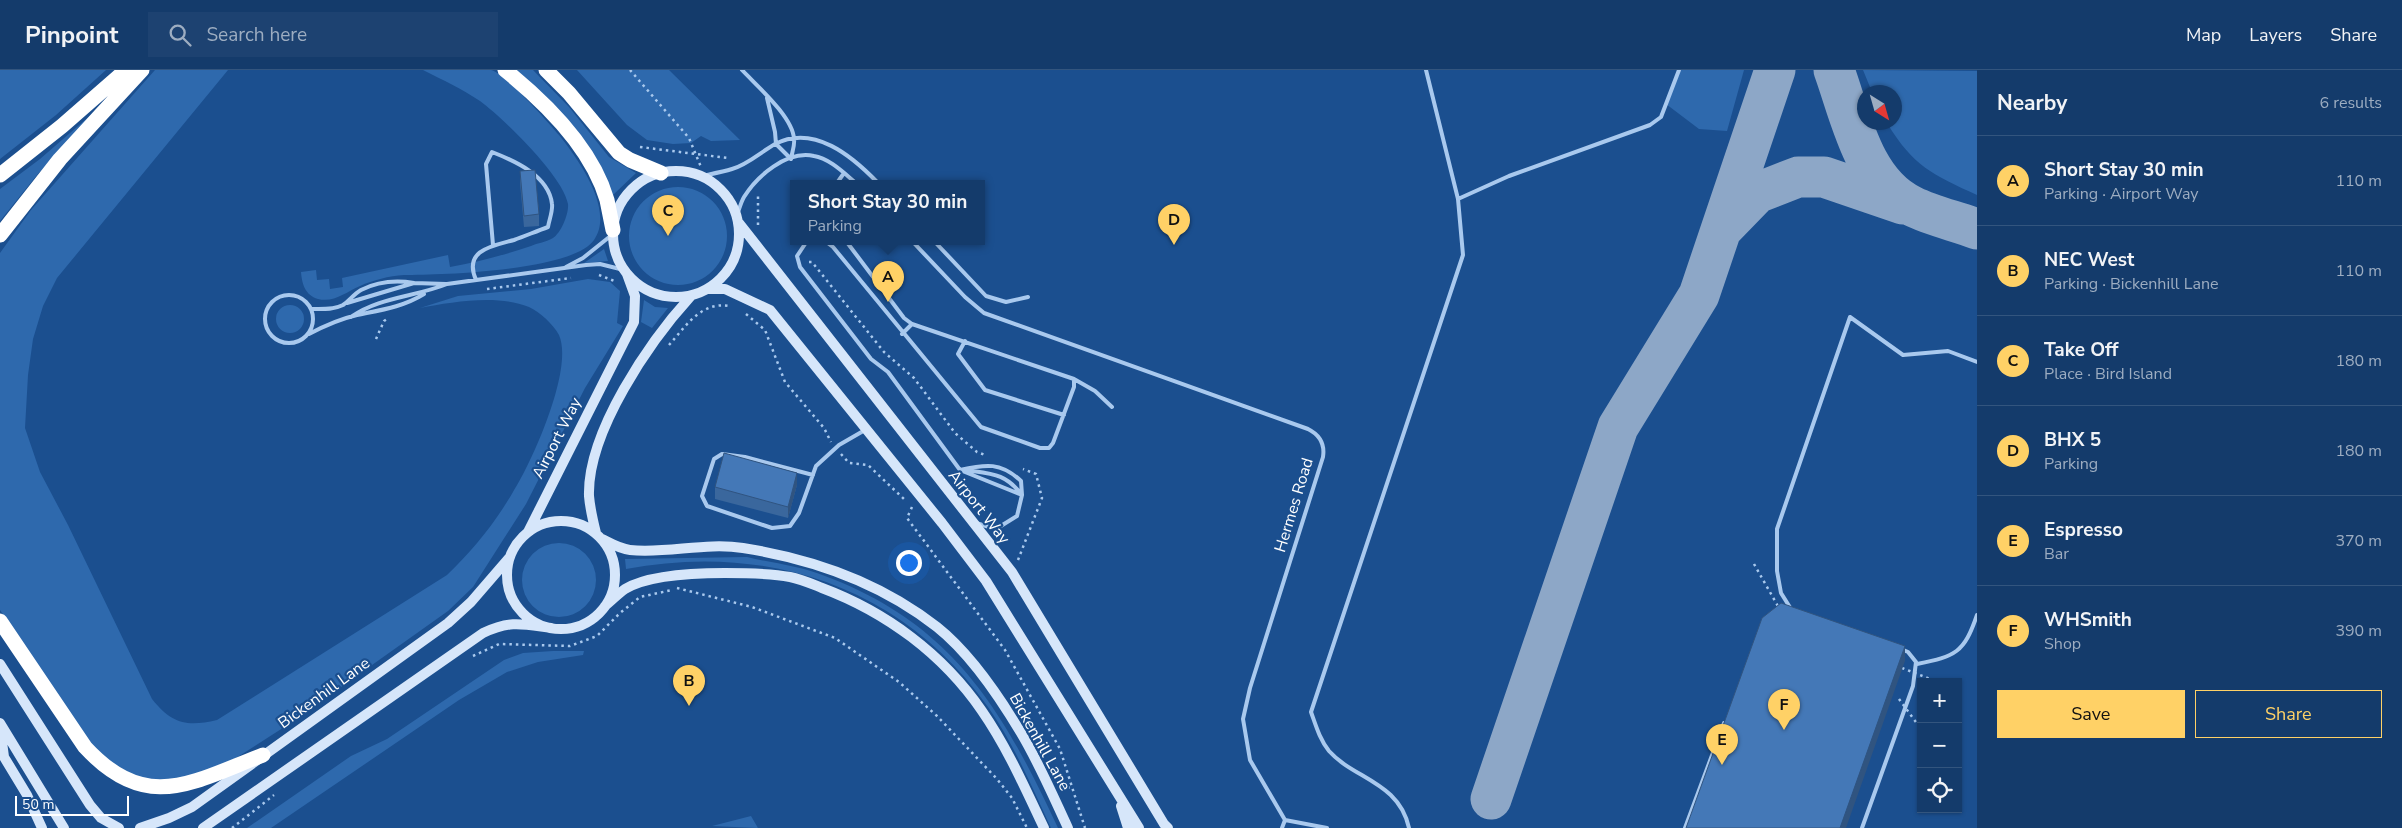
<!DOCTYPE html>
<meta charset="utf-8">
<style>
:root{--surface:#143b6b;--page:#1d4271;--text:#f1f3f6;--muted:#9dadc1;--line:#33557e;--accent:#ffd166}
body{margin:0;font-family:"Nunito Sans",sans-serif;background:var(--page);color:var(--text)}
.controls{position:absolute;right:15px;bottom:15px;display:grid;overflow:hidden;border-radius:0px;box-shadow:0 1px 4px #0004}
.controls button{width:45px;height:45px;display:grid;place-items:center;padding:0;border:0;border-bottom:1px solid var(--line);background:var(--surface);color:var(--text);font:25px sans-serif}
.compass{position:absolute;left:1857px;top:15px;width:45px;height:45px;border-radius:50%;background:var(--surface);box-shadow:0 1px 4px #0004;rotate:143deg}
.scale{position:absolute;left:15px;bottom:12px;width:114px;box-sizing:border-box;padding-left:5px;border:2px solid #fff;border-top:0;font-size:14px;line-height:18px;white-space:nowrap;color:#fff;-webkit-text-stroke:4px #1b4f8f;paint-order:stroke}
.you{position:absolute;left:908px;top:492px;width:18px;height:18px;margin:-12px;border:4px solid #fff;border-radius:50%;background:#1a73e8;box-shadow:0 0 0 8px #1a73e833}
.badge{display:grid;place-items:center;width:32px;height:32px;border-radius:50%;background:var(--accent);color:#111;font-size:16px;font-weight:700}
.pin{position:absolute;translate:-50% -41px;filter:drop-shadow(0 1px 2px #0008)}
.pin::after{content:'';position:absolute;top:26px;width:18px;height:15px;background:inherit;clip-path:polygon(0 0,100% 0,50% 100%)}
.popup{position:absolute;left:790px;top:110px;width:195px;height:65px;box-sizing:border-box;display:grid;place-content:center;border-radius:0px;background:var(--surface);filter:drop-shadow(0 1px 4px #0005);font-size:16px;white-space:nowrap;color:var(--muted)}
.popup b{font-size:19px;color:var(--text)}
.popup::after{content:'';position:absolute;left:50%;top:100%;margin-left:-10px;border:10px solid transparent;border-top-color:var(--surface)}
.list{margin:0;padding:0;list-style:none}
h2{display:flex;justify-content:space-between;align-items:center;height:65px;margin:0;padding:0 20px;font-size:21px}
h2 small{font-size:16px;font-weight:400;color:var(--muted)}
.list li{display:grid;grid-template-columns:32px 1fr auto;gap:15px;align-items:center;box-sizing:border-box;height:90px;padding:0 20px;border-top:1px solid var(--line)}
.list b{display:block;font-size:19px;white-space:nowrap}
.list p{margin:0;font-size:16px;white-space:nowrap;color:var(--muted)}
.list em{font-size:16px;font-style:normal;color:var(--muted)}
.actions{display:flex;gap:10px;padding:15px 20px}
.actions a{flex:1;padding:11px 0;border:1px solid var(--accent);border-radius:0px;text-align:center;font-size:18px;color:var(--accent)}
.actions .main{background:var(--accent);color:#111}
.icon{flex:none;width:28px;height:28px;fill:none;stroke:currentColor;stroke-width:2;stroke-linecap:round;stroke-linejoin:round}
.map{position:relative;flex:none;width:1977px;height:758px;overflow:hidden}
header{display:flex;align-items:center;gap:30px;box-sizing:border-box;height:70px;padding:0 25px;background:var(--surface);border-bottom:1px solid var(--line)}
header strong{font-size:24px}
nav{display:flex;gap:28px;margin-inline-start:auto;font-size:18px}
.search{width:350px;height:45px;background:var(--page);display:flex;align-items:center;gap:12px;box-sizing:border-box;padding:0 18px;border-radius:0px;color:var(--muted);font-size:19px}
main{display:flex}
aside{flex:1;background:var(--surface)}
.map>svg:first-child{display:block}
</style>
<header>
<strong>Pinpoint</strong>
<div class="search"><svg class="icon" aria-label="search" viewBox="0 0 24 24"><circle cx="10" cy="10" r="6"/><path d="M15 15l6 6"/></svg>Search here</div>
<nav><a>Map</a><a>Layers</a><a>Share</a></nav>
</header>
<main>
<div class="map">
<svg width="1977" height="758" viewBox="0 0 1977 758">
<rect width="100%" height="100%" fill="#1b4f8f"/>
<path fill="#2e69ad" d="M0,0H106L56,45L0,89Z
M155,0H228L57,208L43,236L33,269L28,305L25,358L40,402L68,455L152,629C172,654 187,657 217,650L447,505C473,480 495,453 513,422C532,392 574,299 559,265C553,254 540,242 529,237C497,224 452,232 420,238L458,226L531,219L588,209L610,212L620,221L617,253L623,256L585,318L526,434L473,517L448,541L289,654L222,697L194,709L145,711L96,685L0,540V183L31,140Z
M423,0C438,0 479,0 491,0C506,4 548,52 559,65C578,89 615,140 594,170C573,201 441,205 404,205C389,206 373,210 360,216C346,222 334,233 318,229C305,225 302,214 301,202L316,200L317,210L329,209L330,219L343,217L342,208L448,185L450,197C478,192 504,185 531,176C537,173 547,172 553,168C561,163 569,144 568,134C563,106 503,48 480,31C462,19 443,10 423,0Z
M515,0H533L569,37L609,87L636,103L613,125Z
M577,0H669L740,70L711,71L701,66L691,73L673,74L647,70L627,55Z
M1679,0H1744L1727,61L1699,59L1666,34Z
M1863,0L1977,1V125C1933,105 1913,96 1887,53L1894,52V22H1872Z
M100,37L37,105L0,151V119L40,89Z
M629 166a49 49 0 1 1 98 0a49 49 0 1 1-98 0Z
M604,179L608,191L584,193Z
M644,230L655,237L668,238L652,258L641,252Z
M276 249a14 14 0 1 1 28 0a14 14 0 1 1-28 0Z
M522 510a37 37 0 1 1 74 0a37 37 0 1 1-74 0Z
M747,487C772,493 801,496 825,506C953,554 1003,640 1058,758H1051C1032,717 1014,674 988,637C903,517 768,472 626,499L625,489Z
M553,581H584L583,585L538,592L507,602L459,630L271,758H247L351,686L387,669L504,590L523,583Z
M751,746L758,758L712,756Z"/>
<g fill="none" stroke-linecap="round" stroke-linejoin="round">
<path stroke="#8da7c7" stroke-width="41" d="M1834,0C1851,47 1863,113 1912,136C1932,146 1956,151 1977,159
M1724,157L1757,123L1798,107H1824L1903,134
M1491,729L1618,357L1699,225L1775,0"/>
<path stroke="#a9c9ee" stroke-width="2.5" stroke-dasharray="2.5 4" stroke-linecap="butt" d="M630,0L689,68L701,97
M640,77L728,88
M758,155V125
M809,192H812L884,282L914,308L955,363L977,382L985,385
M599,205L617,212
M487,219L571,208
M746,244L765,260L785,312L824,358L831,372
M376,269L384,251L387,249
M669,275C686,256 701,231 730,236
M841,384L849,393L868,395L905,430
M912,437L907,448L1005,580L1060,679L1085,758
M1018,490L1042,428L1036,404L1023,399
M677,518L752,537L835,568L899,612L937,646L997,709L1012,728L1027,758
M473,586L499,574L570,576L597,566L620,543L640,527L672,520
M1958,620L1964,622
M1061,718L1073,717
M232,758L274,725"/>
<path stroke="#a9c9ee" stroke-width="4" d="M742,0C757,16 793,47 794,69C795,75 792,82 791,89
M1426,0L1458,129
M767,28L775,62L776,74L791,89
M702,106C711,104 722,102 732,99C747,95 761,82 775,74C814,54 852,86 878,113
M837,113L844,103
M737,145C739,140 741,132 744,127C757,106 787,80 814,86C829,88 845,104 856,113
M807,171L797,186L800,197L871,289L888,302L960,400L1022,425L1017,446L996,459L976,453
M825,171L833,177L981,357L1040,378H1049L1053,373L1074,317V309L912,254L904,248L846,171
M912,171L965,227L984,243L1308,359C1320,365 1325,374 1323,387L1250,618L1243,649L1250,690L1285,750L1282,758
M934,171L986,226L1006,232L1028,227
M566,197L583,188L613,164
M476,210C463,180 492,176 514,170C525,166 537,161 548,157C549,150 553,141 552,134C549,106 515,91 492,82L486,94L493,175
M265 249a24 24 0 1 1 48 0a24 24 0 1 1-48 0Z
M347,233L414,213L446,214
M312,239C322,239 333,240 343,235C349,231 354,224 361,220C377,212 396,210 414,213
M351,247C379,227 415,227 447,214L586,195L600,194L624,200
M309,264C324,256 340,249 357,245C381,240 403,237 424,224
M902,264L912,254
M965,271L958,284L985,320L1064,345
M1074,309L1095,321L1112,337
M960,400C986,394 1001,392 1021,411L1022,425
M965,400C992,404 1005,403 1022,425
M813,405L745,387L722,384L714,389L702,426L707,436L772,458L790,456L799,443L816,396L839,375L865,360
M1791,539L1781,523L1777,501V459L1850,247L1903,285L1948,281L1977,292
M1917,594C1956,586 1964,583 1977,545
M1285,750L1327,758
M1409,758C1399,712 1354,709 1329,681C1320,670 1316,656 1311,642L1463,185L1458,129L1509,106L1650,55L1661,47L1679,0
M1685,758L1724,653
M1862,758L1913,616L1916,592L1908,582L1901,579"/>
<path stroke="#d6e6fa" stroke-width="10" d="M613 164a63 63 0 1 1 126 0a63 63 0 1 1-126 0Z
M739,153L1012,502L1164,754L1168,758
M709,219H725L770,240L942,453L986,511L1139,758
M507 505a54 54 0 1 1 108 0a54 54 0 1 1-108 0Z
M528,462L634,252L635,226L627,204
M596,463C593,451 590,438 589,426C587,362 650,271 691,226
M602,469C610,473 620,479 630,480C667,484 705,472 743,478C813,489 881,513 937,557C971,584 999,626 1021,663C1039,693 1053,726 1068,758
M605,536C611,531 618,524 625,519C650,504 697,503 725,503C747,503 769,503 790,507C801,509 812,514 822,518C886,542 943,584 982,641C1007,677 1025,718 1044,758
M0,594L90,735L101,748L119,758
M0,653L64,758
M0,657L4,687L27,725L42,758
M1121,736L1128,758
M140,758L169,748L192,737L448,553L471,532L509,488
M203,758L483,563C511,550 522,554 551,558"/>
<path stroke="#fff" stroke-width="15" d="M505,0C546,33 592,78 607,130C609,140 611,150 613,160
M546,0L569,23L619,83L630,90L661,103
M0,105L62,56L126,0
M0,165L60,89L142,0
M0,551L85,677C147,744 192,712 263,685"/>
<path stroke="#a9c9ee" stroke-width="2.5" stroke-dasharray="2.5 4" stroke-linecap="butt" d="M1754,494L1779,538
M1902,598L1938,612
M1899,629L1921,659"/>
</g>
<path fill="#3a679d" d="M520,101L539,144V156L524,157L520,113Z
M797,415L788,448L715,429V417Z"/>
<path fill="#305480" d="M797,403V415L788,448V437Z
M1905,576V591L1846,758H1840Z"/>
<path fill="#4478b7" stroke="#305480" d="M535,100L539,144L524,146L520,101Z
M724,383L797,403L788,437L715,417Z
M1781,533L1905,576L1840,758H1686L1762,548Z"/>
<g text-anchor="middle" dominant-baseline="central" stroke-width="4.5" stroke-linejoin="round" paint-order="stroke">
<g font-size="16" fill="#fff" stroke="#1b4f8f">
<text transform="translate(557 368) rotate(-63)">Airport Way</text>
<text transform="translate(1294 435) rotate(-73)">Hermes Road</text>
<text transform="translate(979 437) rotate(52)">Airport Way</text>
<text transform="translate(324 623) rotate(-36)">Bickenhill Lane</text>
<text transform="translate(1040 672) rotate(61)">Bickenhill Lane</text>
</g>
</g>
</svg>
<div class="controls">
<button>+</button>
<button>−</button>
<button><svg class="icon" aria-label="locate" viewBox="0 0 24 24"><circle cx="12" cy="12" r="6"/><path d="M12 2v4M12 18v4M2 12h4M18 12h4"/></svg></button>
</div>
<svg class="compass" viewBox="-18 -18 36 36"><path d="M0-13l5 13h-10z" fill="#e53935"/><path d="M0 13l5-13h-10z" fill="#9dadc1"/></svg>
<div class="scale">50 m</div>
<div class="you"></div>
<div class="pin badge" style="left:888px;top:232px">A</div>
<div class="popup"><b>Short Stay 30 min</b>Parking</div>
<div class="pin badge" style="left:689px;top:636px">B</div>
<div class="pin badge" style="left:668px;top:166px">C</div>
<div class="pin badge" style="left:1174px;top:175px">D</div>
<div class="pin badge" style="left:1722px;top:695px">E</div>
<div class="pin badge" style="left:1784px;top:660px">F</div>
</div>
<aside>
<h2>Nearby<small>6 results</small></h2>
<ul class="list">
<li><span class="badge">A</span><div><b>Short Stay 30 min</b><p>Parking · Airport Way</p></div><em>110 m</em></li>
<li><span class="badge">B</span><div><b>NEC West</b><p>Parking · Bickenhill Lane</p></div><em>110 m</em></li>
<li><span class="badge">C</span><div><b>Take Off</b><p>Place · Bird Island</p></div><em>180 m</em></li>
<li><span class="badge">D</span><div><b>BHX 5</b><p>Parking</p></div><em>180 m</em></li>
<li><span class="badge">E</span><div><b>Espresso</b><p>Bar</p></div><em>370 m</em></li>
<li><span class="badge">F</span><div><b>WHSmith</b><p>Shop</p></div><em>390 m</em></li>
</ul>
<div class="actions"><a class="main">Save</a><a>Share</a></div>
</aside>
</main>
